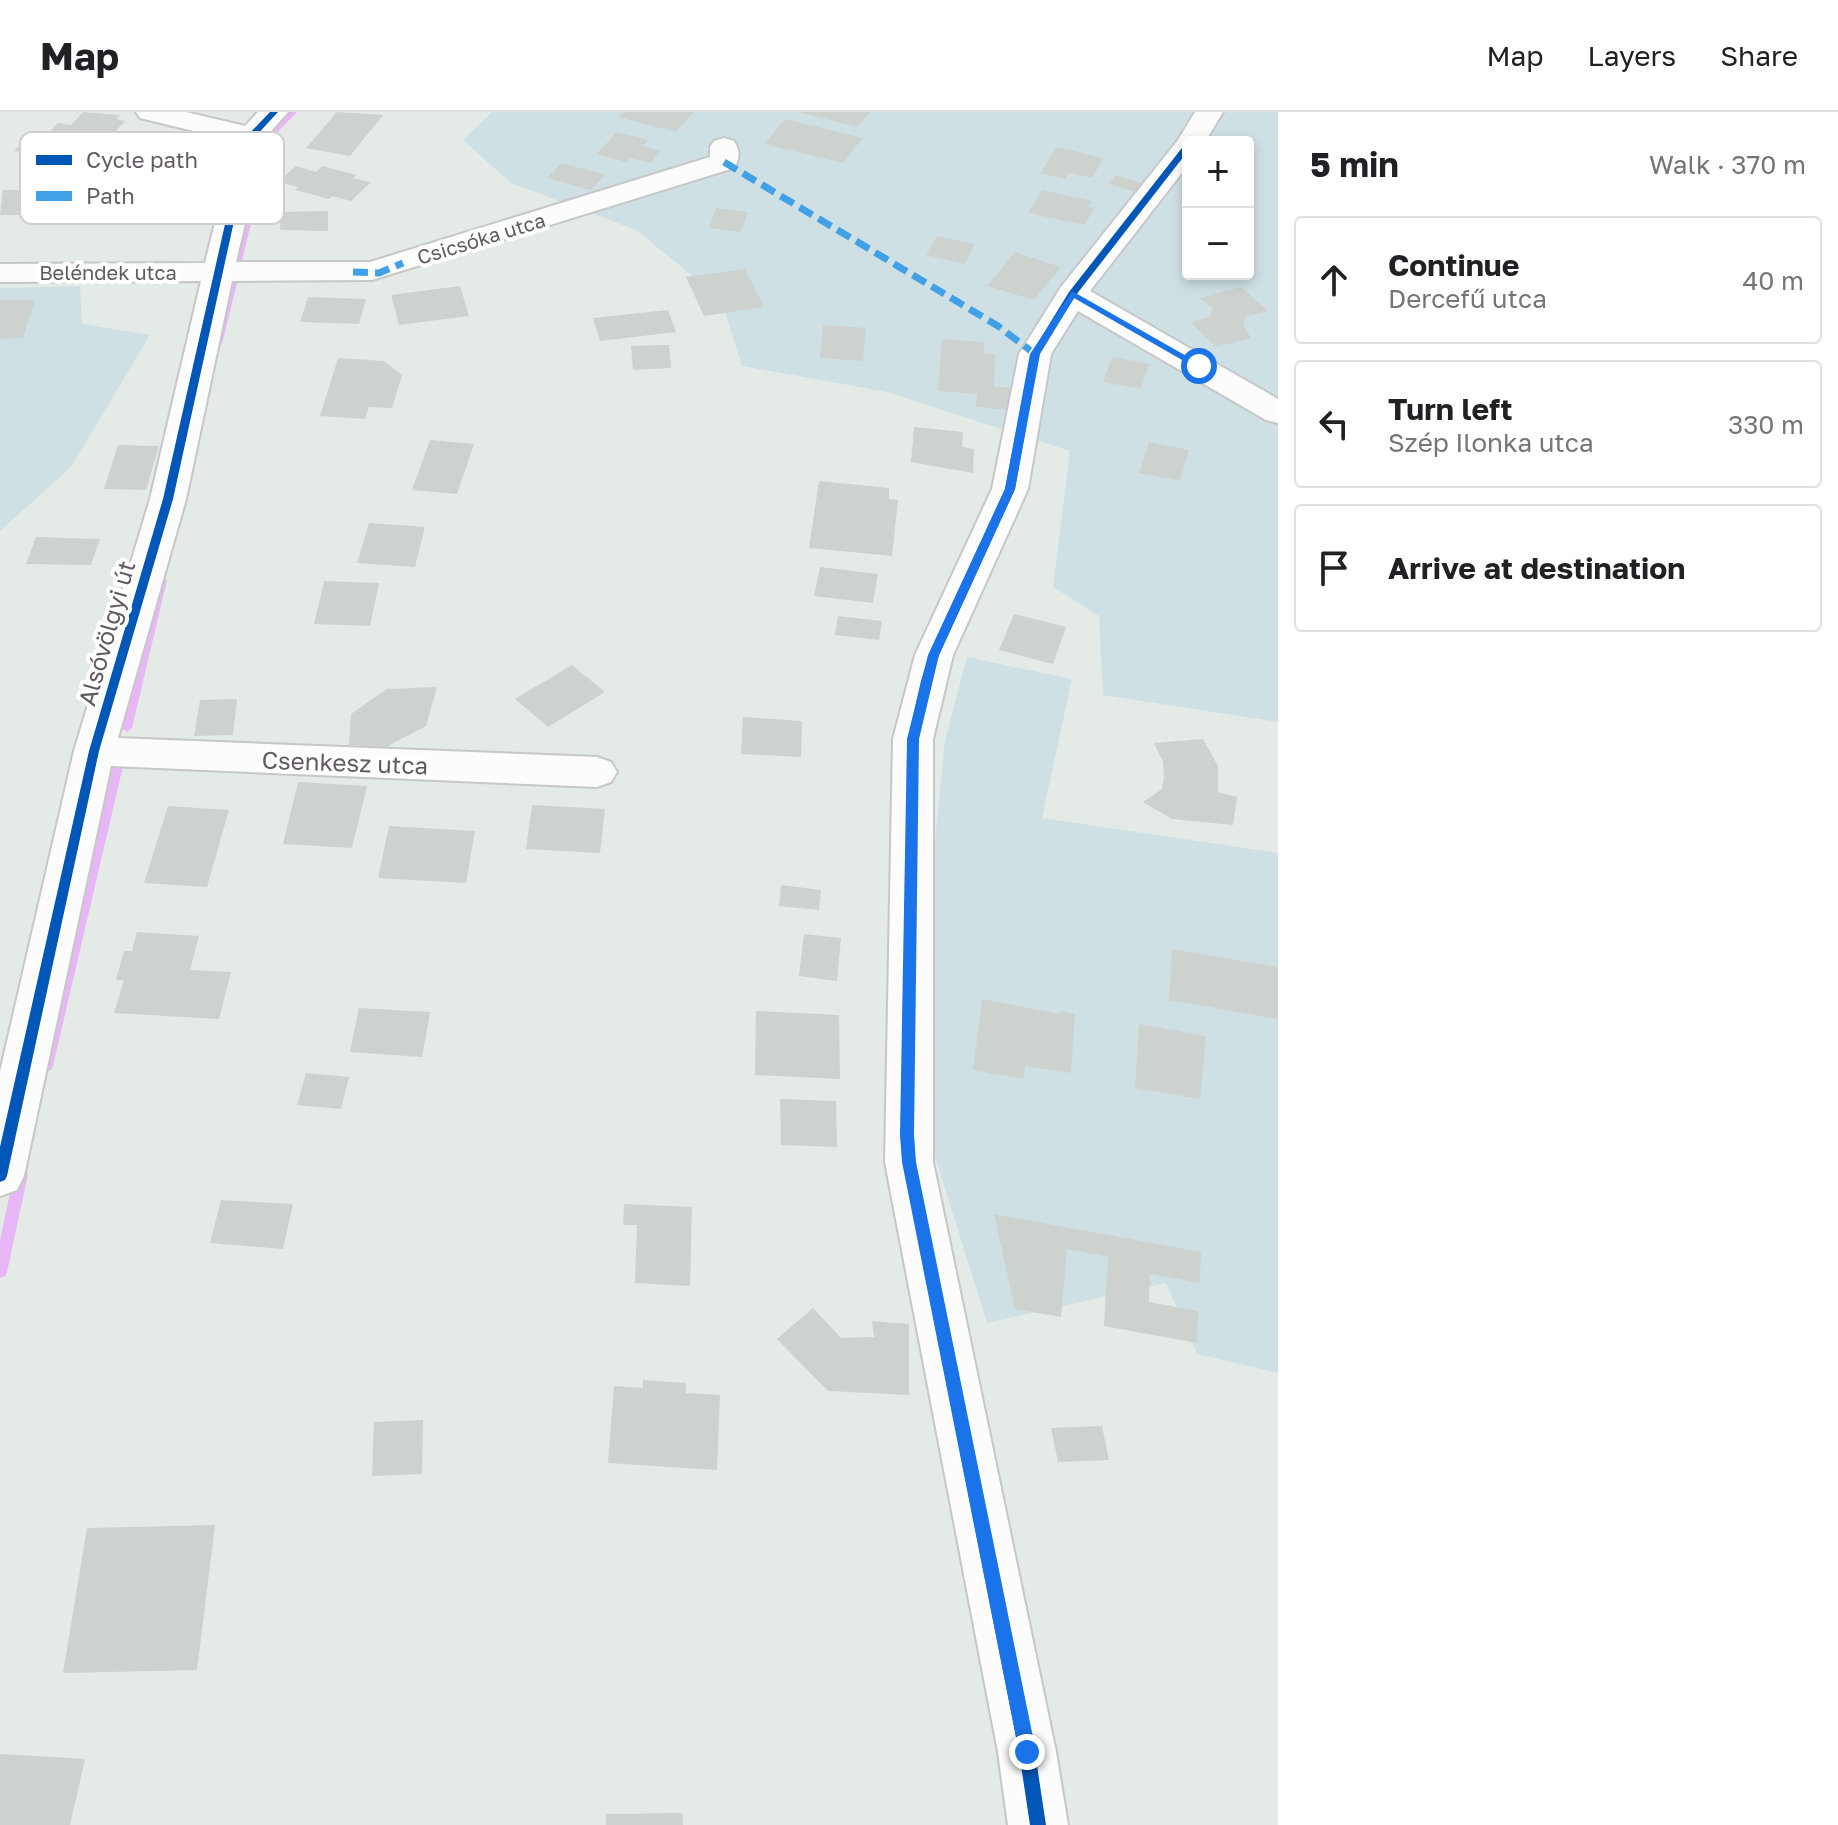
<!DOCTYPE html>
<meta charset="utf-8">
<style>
:root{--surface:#fff;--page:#f2f2f2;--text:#202124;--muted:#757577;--line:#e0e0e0}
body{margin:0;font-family:"Golos Text",sans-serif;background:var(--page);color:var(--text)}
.controls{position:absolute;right:24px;top:24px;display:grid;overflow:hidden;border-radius:8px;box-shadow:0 4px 12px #0003}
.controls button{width:72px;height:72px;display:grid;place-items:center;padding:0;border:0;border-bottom:2px solid var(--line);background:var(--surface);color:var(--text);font:40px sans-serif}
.stop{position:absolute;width:24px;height:24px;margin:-18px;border:6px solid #1a73e8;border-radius:50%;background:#fff}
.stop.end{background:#1a73e8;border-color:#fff;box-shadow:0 2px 8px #0008}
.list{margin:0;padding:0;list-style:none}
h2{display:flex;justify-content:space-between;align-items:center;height:104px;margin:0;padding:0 32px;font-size:34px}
h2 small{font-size:26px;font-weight:400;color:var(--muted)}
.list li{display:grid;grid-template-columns:52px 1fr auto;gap:24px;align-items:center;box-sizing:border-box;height:128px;margin:0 16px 16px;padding:0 16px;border:2px solid var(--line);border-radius:8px}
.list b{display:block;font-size:30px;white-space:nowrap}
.list p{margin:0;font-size:26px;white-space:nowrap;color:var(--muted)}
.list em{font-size:26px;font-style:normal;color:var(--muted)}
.icon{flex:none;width:44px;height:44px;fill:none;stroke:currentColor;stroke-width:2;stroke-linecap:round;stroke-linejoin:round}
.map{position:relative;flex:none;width:1278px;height:1713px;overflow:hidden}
header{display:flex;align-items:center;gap:48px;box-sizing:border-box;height:112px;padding:0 40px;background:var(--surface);border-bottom:2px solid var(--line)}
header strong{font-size:38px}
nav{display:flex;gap:44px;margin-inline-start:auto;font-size:28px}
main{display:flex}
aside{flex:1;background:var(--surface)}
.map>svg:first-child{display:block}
</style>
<header>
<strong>Map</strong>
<nav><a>Map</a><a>Layers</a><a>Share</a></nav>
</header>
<main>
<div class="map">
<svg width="1278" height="1713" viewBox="0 0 1278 1713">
<rect width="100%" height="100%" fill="#e4eae5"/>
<path fill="#cfe0e5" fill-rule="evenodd" d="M492,0H1278V610L1103,583L1099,504L1053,475L1070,339L887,280L742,254L721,187L636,118L511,71L463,28ZM1188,30H1248V162H1188Z
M80,174L82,212L150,223L71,355L0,419V176Z
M967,545L1072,567L1042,706L1278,741V1261L1197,1242L1166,1171L987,1211L927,1019L935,729L945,628Z"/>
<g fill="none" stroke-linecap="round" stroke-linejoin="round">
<path fill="#e8b6f6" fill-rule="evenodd" d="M289,0H297L271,27L242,149L235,151L234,149L263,26Z
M233,168L237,171L222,232L218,235L215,234L214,232L229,171Z
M162,465L167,468L132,616L127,620L122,616L157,468Z
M118,650L123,654L53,954L51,958L47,959L43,958L41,954L113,654Z
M21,1056L26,1058L28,1062L7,1160L5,1164L0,1166V1129L14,1062L16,1058Z"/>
</g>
<path fill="#cdd2ce" d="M83,0L120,3L116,7L125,9L93,43L55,37L44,49L24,46L28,42L14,39L22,31L36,34L58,11L71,13Z
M337,0L383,3L350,44L306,36Z
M624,0H694L676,20L618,5Z
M798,0H870L857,15Z
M785,7L863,26L843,51L764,32Z
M617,20L649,28L642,34L661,39L651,51L630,46L626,50L596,42Z
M1057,35L1104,46L1092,66L1069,61L1065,67L1040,61Z
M562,51L606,63L590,78L547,66Z
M296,54L316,60L322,54L357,63L353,66L371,70L351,89L332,84L329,87L295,78L298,75L278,70Z
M1115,63L1142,71L1135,80L1108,72Z
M3,78H46L38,96L28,95L25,103H0Z
M1042,78L1092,89L1088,95L1094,96L1085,113L1028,101Z
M716,96L748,100L741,120L709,116Z
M328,99V119L280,118L281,100Z
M937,124L975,132L965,152L926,143Z
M1015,140L1061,155L1034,188L987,174Z
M745,157L764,195L704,204L686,165Z
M460,174L469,204L399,213L391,183Z
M1241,175L1268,199L1245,205L1243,212L1251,226L1216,235L1190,210L1209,205L1213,196L1199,186Z
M308,185L366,187L359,212L300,210Z
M0,188H35L23,226L0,227Z
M668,198L676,220L600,229L593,206Z
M823,213L866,216L863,249L820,246Z
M942,227L984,230V241L995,242L994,274L1012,276L1011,298L976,295L977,282L938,279Z
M669,233L671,256L633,258L631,234Z
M1112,245L1149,252L1141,277L1103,270Z
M338,246L384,249L402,263L392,296L369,295L365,307L320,304Z
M914,315L963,320L962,335L974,337L973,361L911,350Z
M430,328L474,332L457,382L412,378Z
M1149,330L1189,338L1180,369L1139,361Z
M118,333L159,334L146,378L104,377Z
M819,369L889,376V387L898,388L892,444L809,436Z
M369,411L425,415L415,455L357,451Z
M36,425L100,427L91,453L26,452Z
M820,455L878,462L873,491L814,484Z
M324,469L379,471L370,514L314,512Z
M1014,502L1066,515L1053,552L999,538Z
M838,504L882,509L879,528L835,523Z
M572,553L605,580L548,615L515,587Z
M437,575L426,614L386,635L349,633L351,602L387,577Z
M237,587L233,623L194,624L200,588Z
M743,605L802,609L801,645L741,642Z
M1203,627L1218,654V680L1237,685L1233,713L1172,707L1143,690L1162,677L1164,666L1163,650L1154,631Z
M298,670L367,674L352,736L283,732Z
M532,693L605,697L600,741L526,737Z
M168,694L229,698L207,775L144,771Z
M389,714L475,719L466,771L378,766Z
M781,773L821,778L819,798L779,794Z
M137,820L199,824L190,858L231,860L219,907L114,901L124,868H116L124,839H132Z
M804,822L841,826L837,869L799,864Z
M1172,837L1278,855V907L1169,888Z
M982,887L1060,902V899L1075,902L1071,961L1025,954L1024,967L973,958Z
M359,896L430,900L422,945L350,940Z
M756,899L839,903L840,967L755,963Z
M1139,912L1206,924L1200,987L1135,976Z
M306,961L349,965L341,997L297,993Z
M780,987L836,989L837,1035L781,1033Z
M221,1088L293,1092L283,1137L210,1131Z
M624,1092L692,1095L690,1174L635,1171L637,1113H623Z
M994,1102L1201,1140L1200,1171L1150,1162L1149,1190L1198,1199L1197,1231L1104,1214L1108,1145L1067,1137L1061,1205L1015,1197Z
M813,1196L841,1226L874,1225L872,1209L909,1212V1283L828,1279L777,1227Z
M643,1268L686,1271V1281L720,1283L717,1358L608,1351L614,1274L643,1276Z
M423,1308L422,1362L372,1364L374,1310Z
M1102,1314L1109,1348L1058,1350L1051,1316Z
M215,1413L197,1558L63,1561L87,1416Z
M0,1642L85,1647L70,1713H0Z
M682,1701L683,1713H606V1702Z"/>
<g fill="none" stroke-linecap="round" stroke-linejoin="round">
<g stroke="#c6c7c7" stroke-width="4">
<path id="minor" d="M136,0H186L245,14L258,0H288L265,26L236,150H370L710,45V35L714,29L724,26L734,29C740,38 740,47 734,56L372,168L232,169L186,387L118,626L597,645L611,650L617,660L611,670L597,675L111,654L24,1064L17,1078L0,1084V960L74,639L150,387L201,169L0,170V152L205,151L235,29L140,6Z
M1195,0H1223L1205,30H1188V53L1090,179L1278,287V311L1266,308L1078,199L1051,242L1028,377L953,543L933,627V1050L1056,1640L1068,1713H1008L998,1640L885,1050L893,627L915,543L992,377L1019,242L1061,175L1178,28Z"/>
</g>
<use href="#minor" fill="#fbfcfb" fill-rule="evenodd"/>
<path stroke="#42a1e6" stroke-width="7" stroke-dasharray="15 7" stroke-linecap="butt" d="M724,50L998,214L1035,242
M353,160L379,161L403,151"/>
<g stroke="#fff" stroke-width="5">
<path id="cycleway" d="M270,0H278L255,25L247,50L173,387L99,639L7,1064L5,1068L0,1070V1035L89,639L163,387L239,50L247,24Z
M1185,32H1188V39L1076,183L1039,242L1015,377L939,543L931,569L918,627L913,1023L915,1050L1035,1640L1046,1713H1030L1019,1640L903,1050L901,1023L908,627L921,569L929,543L1005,377L1031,242L1069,180Z"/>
</g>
<use href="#cycleway" fill="#0057b8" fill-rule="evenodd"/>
</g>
<path fill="#1a73e8" d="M1072,179L1204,254L1196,256L1074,186L1040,242L1015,377L939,543L919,627L914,1023L916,1050L1036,1640L1034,1647L1027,1649L1021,1647L1019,1640L902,1050L900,1023L907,627L928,543L1005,377L1030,242Z"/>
<g text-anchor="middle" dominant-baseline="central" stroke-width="8" stroke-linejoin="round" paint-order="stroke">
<g font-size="20" fill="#615a62" stroke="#fff">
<text transform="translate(481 126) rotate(-17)">Csicsóka utca</text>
<text x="108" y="160">Beléndek utca</text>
</g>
<g font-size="24" fill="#615a62" stroke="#fff">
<text transform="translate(106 521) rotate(-74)">Alsóvölgyi út</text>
<text transform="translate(345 650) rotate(2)">Csenkesz utca</text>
</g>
</g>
<rect x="20" y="20" width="264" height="92" rx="12" fill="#fff" stroke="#d0ced0" stroke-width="2"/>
<rect x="36" y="43" width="36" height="10" fill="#0057b8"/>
<rect x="36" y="79" width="36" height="10" fill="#42a1e6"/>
<g font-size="22" fill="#615a62">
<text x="86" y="56">Cycle path</text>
<text x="86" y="92">Path</text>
</g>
</svg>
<div class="controls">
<button>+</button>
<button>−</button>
</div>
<div class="stop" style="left:1199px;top:254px"></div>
<div class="stop end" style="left:1027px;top:1640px"></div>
</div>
<aside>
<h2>5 min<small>Walk · 370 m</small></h2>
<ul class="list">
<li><svg class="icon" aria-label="ahead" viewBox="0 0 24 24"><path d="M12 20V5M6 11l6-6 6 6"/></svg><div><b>Continue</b><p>Dercefű utca</p></div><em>40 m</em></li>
<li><svg class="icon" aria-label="left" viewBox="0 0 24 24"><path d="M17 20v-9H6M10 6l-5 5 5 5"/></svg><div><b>Turn left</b><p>Szép Ilonka utca</p></div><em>330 m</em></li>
<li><svg class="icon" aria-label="arrive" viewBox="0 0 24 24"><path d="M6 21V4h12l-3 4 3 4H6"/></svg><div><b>Arrive at destination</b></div></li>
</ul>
</aside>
</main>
